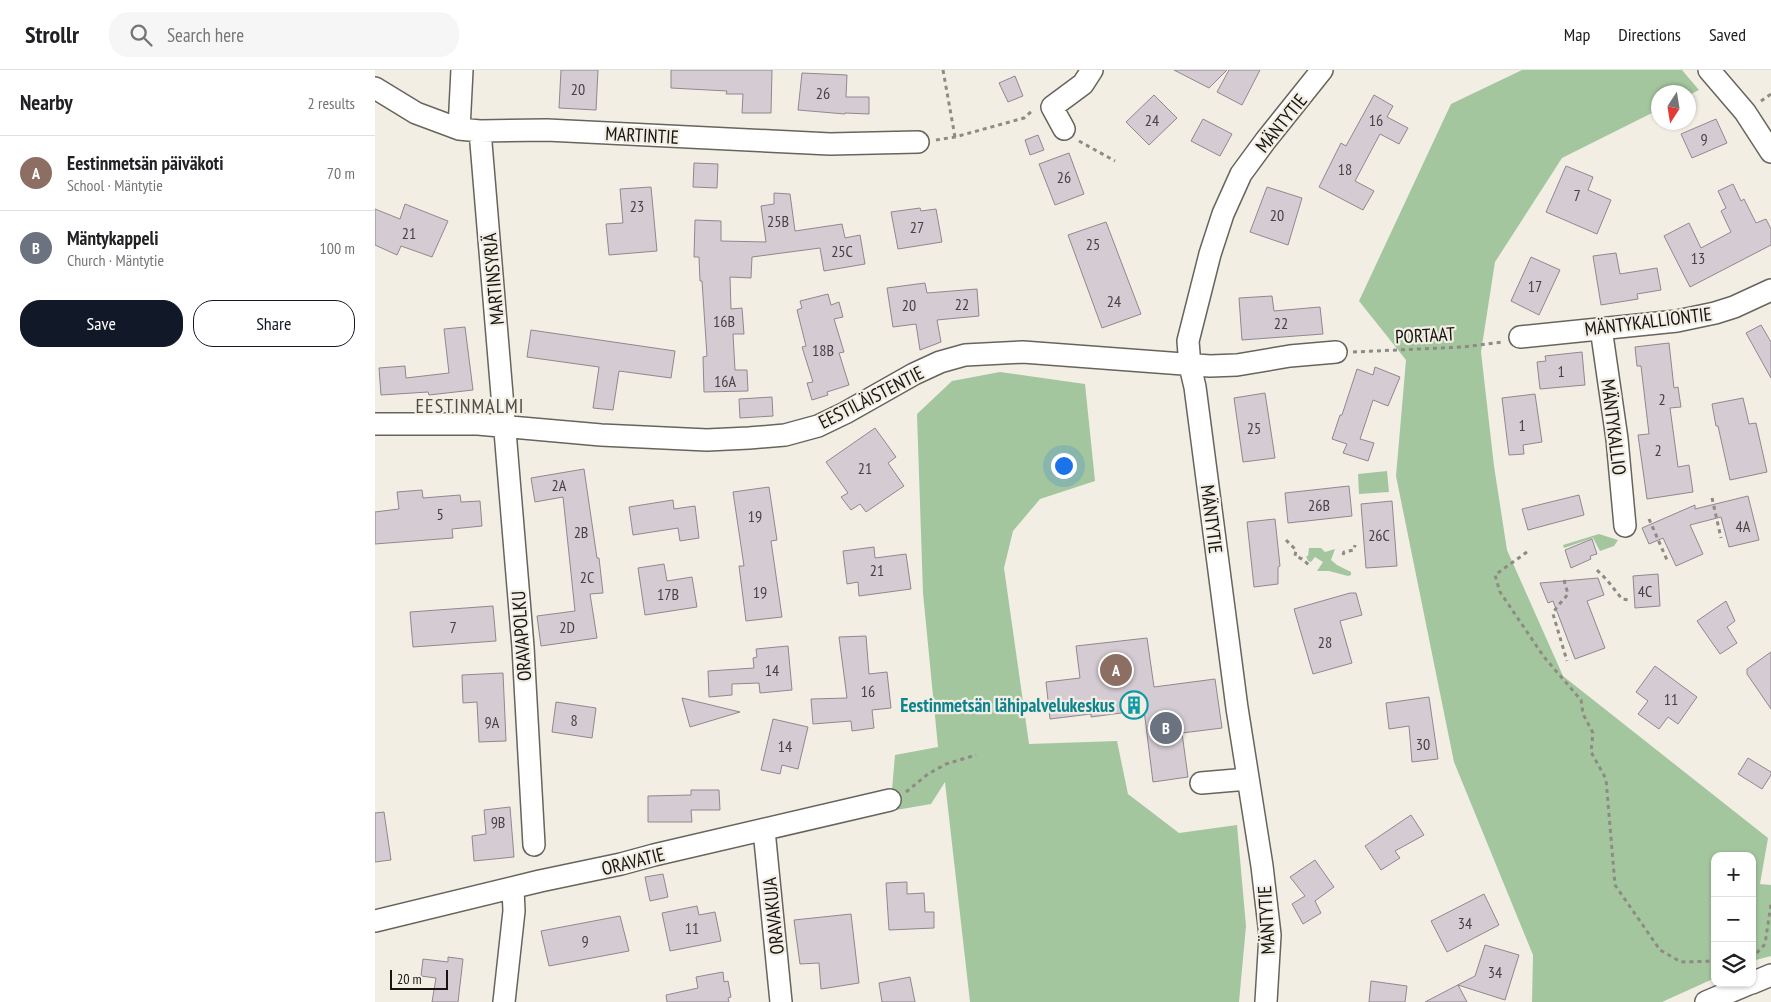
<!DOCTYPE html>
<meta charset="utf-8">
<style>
:root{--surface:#fff;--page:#f6f6f6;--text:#202124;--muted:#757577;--line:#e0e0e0;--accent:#111827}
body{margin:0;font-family:"PT Sans Narrow",sans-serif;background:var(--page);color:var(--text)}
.controls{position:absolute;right:15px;bottom:15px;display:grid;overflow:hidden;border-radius:10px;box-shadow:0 1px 4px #0004}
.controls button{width:45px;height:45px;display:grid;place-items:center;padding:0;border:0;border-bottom:1px solid var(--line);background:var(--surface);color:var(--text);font:25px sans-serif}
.compass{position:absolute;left:1276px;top:15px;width:45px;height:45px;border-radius:50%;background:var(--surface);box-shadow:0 1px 4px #0004;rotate:192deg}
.scale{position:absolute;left:15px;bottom:12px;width:58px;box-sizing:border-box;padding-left:5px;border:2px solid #161511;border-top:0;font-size:14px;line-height:18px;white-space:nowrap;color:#161511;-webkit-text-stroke:4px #f2eee4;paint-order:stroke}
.you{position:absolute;left:688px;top:395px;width:18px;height:18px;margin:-12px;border:4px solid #fff;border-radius:50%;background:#1a73e8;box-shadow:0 0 0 8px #1a73e833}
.badge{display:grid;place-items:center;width:32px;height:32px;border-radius:50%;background:var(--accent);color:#fff;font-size:16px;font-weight:700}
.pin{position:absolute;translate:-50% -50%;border:2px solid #fff;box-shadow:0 1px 5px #0006}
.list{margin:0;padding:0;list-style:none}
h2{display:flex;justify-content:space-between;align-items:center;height:65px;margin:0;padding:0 20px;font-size:21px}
h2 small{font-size:16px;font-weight:400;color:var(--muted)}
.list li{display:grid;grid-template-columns:32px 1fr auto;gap:15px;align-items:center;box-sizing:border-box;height:75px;padding:0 20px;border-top:1px solid var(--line)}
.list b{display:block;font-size:19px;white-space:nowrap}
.list p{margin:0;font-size:16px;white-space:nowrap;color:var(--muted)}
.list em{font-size:16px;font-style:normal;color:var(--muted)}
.actions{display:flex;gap:10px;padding:15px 20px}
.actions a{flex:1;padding:11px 0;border:1px solid var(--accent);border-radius:20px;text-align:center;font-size:18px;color:var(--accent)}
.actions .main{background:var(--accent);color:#fff}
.icon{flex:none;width:28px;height:28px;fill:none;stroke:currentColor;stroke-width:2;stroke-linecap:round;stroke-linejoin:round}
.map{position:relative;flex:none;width:1396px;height:932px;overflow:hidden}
header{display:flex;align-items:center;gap:30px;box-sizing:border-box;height:70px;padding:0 25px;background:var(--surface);border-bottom:1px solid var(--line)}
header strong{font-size:24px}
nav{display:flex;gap:28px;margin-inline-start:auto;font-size:18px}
.search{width:350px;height:45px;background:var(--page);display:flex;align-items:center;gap:12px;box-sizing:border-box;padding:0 18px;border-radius:20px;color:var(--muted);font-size:19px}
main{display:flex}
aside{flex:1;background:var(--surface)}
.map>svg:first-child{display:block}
</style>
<header>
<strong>Strollr</strong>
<div class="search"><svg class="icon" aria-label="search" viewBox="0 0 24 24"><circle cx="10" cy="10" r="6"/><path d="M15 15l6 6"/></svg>Search here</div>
<nav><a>Map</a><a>Directions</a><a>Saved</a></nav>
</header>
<main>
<aside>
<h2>Nearby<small>2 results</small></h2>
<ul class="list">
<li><span class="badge" style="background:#8d6e63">A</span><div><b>Eestinmetsän päiväkoti</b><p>School · Mäntytie</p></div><em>70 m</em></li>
<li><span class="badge" style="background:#6b7280">B</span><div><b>Mäntykappeli</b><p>Church · Mäntytie</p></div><em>100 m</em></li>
</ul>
<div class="actions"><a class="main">Save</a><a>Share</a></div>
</aside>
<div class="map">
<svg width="1396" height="932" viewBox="0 0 1396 932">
<rect width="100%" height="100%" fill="#f2eee4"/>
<path fill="#a4c69e" d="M1147,0H1307L1324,20L1314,25V22H1284L1283,40L1187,88L1120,192L1106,282L1119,396L1132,480L1188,606L1393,768L1385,814L1396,815V886L1377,891V786H1340V908L1287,932H1157L1158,885L1079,692L1021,406L1031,290L984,231L1076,34Z
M625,302L710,314L720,411L665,429L638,461L629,498L654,674L742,671L753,724L804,763L862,755L871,856L864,932H595L570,712L556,734L521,740L517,720L520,685L563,677L548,523L542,344L577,311Z
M1012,401L1014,422L984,424L983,404Z
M1224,464L1243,470L1239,476L1225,481L1218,468L1189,478L1188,475Z
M934,478H946L950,482L960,479L956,490L962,495L976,502V505L973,506L954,501H942L948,492L940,487L936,492L933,491L931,486H933Z"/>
<path fill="#d4cbd3" stroke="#90888f" d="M186,0H223L221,40L184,38Z
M296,0H397L396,43H367L368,24H351L352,21L296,18Z
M799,0H852L834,18Z
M854,0H885L867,35L842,22Z
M427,3L472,5L471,27H494V44L470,43V44L423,40Z
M640,6L648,26L633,32L624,13Z
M779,25L802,48L774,75L751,52Z
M999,25L1018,36L1012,47L1033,58L1024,74L1005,64L980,111L999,121L988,140L944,117L966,73L971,76Z
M828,49L857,64L845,86L816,71Z
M1341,49L1352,73L1317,88L1306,64Z
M663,65L669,80L655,85L650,70Z
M694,83L709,124L680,135L664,94Z
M319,93L343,94L342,118L318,117Z
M1191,96L1218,107L1213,120L1236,130L1222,164L1171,142Z
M1358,114L1366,131L1369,129L1381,153L1391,149L1396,159V175L1315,217L1289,166L1314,153L1326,178L1356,162L1346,141L1351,138L1343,121Z
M276,117L282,181L234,185L231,154L248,153L245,119Z
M892,117L927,128L913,175L875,162Z
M399,123L415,124L420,161L467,154L470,168L485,165L490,194L449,201L445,178L377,187L376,208L355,207L356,239L367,238L369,264H358L360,300H372L373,321L329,322L328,287L332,286L327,211H325L324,187H319L320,150L346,151V171L391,172L386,136L399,134Z
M30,134L73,151L57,187L26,176L22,185L0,175V139L25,149Z
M545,138L546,141L561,139L567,172L523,179L516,142Z
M731,152L766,244L727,258L693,165Z
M1241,183L1245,204L1282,198L1286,220L1262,224L1263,229L1226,235L1218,186Z
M1156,187L1185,200L1164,245L1136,231Z
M550,213L552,223L602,219L604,246L562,250L566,272L545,280L541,254L518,257L512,218Z
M453,224L456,235L464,232L468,247L459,249L469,282L464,283L474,315L452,322L453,325L437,330L432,313L438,312L427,277L431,276L422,240L427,238L425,231Z
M897,226L899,241L945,237L948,264L867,270L864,228Z
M1386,255L1396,272V308L1371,263Z
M90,257L98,320L54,325L53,322L6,325L4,298L30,296L31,308L74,303L69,259Z
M156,260L300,281L296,308L244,301L238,340L218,338L224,297L152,287Z
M1294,273L1299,318L1303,317L1306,337L1295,338L1303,397L1314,395L1318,422L1272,429L1263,365L1274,364L1266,296H1262L1260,277Z
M1207,282L1210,315L1165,319L1162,292L1171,291L1170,286Z
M1000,297L1025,307L1013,336L998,330L985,369L999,373L993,391L968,383L972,374L957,369L965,345H967L982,299L998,305Z
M890,323L900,388L868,392L859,328Z
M1160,324L1167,372L1148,375L1149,384L1134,385L1127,328Z
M397,327L398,346L365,348L364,329Z
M1368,328L1374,354L1381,353L1392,402L1355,410L1343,356H1341L1337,334Z
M500,358L521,387L513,393L529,416L491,442L485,434L476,440L466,427L473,423L451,392Z
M209,399L222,488H224L228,523L215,524L222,568L166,576L162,546L200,541L188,427L160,432L156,408Z
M974,416L977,446L913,453L910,423Z
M394,417L402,470L396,471L407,547L371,551L364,496H369L358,422Z
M47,420L48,428L85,425L86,432L105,431L107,456L77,459L78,468L0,474V442L24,439L22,422Z
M1204,425L1209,445L1153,460L1147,439Z
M1373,426L1384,470L1354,477L1346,447L1315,455L1328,484L1301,496L1288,468L1274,474L1267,458L1320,435V439Z
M298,430L299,439L320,436L324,468L305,471L303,458L258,465L254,437Z
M1017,431L1022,496L991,498L986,434Z
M900,449L905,496L903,497V514L879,517L872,452Z
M1217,469L1222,484L1215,486L1216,489L1196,498L1190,480Z
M499,477L500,488L531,484L536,519L484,526L483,512L472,514L468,481Z
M289,494L292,511L317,507L322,537L270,545L263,498Z
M1283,504L1285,536L1260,538L1258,506Z
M1223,508L1229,525L1212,531L1230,578L1200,589L1178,531L1173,533L1165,513Z
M975,523H981L987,545L965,551L977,593L938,604L919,539Z
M1351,531L1360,551L1352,557L1362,573L1345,584L1322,551Z
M118,536L121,571L38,577L35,542Z
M491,566L494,604L512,602L516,638L497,640L499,658L477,661L476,651L438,654L436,629L472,628L464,567Z
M772,568L779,617L840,609L847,658L807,663L813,707L778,712L769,640L716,647V644L675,649L671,612L705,608L701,576Z
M413,576L417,620L385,623L384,613L357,614V625L334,627L333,601L379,598L378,588L382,587L381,579Z
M1396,582V639L1372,604V599Z
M1280,596L1322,627L1303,654L1293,647L1284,659L1263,644L1273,631L1261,622Z
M128,603L131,671L104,672L102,632L88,633L87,605Z
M1054,627L1063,689L1037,692L1034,656L1014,659L1011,633Z
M307,628L365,642L315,657Z
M181,632L221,638L217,668L177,662Z
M398,649L433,657L423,699L407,695L405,704L386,700Z
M1373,688L1396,702V705L1387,719L1363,704Z
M316,720H344L345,740H316L317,752H273V726L316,725Z
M135,737L139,787L99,791L97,766L111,764L109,740Z
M9,742L16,790L0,792V743Z
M1036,745L1049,765L1020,781L1025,788L1006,800L990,776Z
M940,790L959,817L940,831L946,843L928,854L917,834L930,826L915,807Z
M288,804L293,827L275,831L270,807Z
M532,812V824L549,823L550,842H559V858L514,860L511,813Z
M1109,824L1124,855L1072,882L1056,851Z
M322,836L324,845L340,842L346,871L295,881L287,843Z
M476,844L484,913L446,919L444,893L425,894L419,850Z
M245,846L254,881L174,896L166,861Z
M1110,875L1144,885L1130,930L1083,915L1092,932H1050L1100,906Z
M73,887L88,889L83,932H57L61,908L46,906L48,889L73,892Z
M348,902L349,912L353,911L356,927L353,928L354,932H292L291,925L323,918L321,907Z
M535,907L540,932H507L504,913Z
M996,911L1032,916L1030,932H994Z"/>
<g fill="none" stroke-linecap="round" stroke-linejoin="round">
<g stroke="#68645c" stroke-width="24">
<path id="minor" d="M1334,0L1370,42L1396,82
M0,18L41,43L84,59L105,61L172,60L455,74L543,72
M84,59L87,0
M689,59L677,37L708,14L717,0
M105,61L148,577L159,775
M1226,258L1242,369L1250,456
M1145,267L1302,251L1340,243L1359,237L1396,220
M0,354H103L226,365L332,370L374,368L410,365L443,356L470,343L539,304L565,292L590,285L648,282L835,296L862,295L915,286L961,282
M826,713L873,709
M389,760L406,932
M0,851L165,811L246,794L279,785L515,730
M1377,913L1396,905
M129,932L139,841L138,819
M891,932L895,865L887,796L862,638L820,317L815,296L813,271L835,184L848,144L866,104L891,70L947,0
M1331,932L1376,913"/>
</g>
<path stroke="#8d8b84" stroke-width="3" stroke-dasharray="4 4" stroke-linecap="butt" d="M568,0L580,67
M1386,31L1396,24
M561,70L580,67L649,48L657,41
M704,71L740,91
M978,282L1088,277L1127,272
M1337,428L1346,468
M1274,449L1292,490
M911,470L921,480L920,486L927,489L934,495
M1152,482L1120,505L1125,522L1169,587L1206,630L1208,644L1218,663L1216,682L1231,709L1240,815L1285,880L1306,892L1340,891
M968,485L969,482L979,480L980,475
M1222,500L1232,510L1247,529L1255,530
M1189,510L1193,524C1188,531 1181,536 1178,544L1192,591
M531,722L553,704L571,694L601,685
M1378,890L1380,885L1390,874L1396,834"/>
<use href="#minor" stroke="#fff" stroke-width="21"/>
</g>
<defs>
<g id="building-ring" transform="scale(1.4375)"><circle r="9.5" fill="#f2eee4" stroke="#0f9aa8" stroke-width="1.5"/><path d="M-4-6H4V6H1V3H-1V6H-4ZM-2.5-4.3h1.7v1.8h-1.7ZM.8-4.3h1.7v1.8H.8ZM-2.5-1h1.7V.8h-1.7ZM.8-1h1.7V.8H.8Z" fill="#0f9aa8"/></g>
</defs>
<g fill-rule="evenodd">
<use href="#building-ring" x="759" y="635"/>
</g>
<g text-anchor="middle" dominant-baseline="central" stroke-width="4.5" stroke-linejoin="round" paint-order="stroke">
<g font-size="16" fill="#464242">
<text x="203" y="19">20</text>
<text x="448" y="23">26</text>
<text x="777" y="50">24</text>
<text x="1001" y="50">16</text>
<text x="1329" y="69">9</text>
<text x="970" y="99">18</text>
<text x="689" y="107">26</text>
<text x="1202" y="125">7</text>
<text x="262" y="136">23</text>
<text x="902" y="145">20</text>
<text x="403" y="151">25B</text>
<text x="542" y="157">27</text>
<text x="34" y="163">21</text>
<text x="718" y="174">25</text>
<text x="467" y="181">25C</text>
<text x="1323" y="188">13</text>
<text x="1160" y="216">17</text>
<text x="739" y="231">24</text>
<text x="587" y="234">22</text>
<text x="534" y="235">20</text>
<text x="349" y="251">16B</text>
<text x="906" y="253">22</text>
<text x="448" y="280">18B</text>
<text x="1186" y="301">1</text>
<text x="350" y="311">16A</text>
<text x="1287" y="329">2</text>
<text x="1147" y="355">1</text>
<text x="879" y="358">25</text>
<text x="1283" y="380">2</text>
<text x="490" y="398">21</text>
<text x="184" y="415">2A</text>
<text x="944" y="435">26B</text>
<text x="65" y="444">5</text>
<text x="380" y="446">19</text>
<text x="1368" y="456">4A</text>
<text x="206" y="462">2B</text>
<text x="1004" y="465">26C</text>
<text x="502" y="500">21</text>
<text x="212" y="507">2C</text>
<text x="1270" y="521">4C</text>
<text x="385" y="522">19</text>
<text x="293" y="524">17B</text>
<text x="78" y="557">7</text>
<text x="192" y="557">2D</text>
<text x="950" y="572">28</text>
<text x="397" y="600">14</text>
<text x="493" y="621">16</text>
<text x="1296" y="629">11</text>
<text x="199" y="650">8</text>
<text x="117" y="652">9A</text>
<text x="1048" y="674">30</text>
<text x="410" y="676">14</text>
<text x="123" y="752">9B</text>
<text x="1090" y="853">34</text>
<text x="317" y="858">11</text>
<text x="210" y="871">9</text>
<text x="1120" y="902">34</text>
</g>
<g font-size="19" fill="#161511" stroke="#f2eee4">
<text transform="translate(906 53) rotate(-51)">MÄNTYTIE</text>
<text transform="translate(267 65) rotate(3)">MARTINTIE</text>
<text transform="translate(118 209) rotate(-95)">MARTINSYRJÄ</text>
<text transform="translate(1273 251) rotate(-7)">MÄNTYKALLIONTIE</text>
<text transform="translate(1050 265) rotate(-3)">PORTAAT</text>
<text transform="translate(496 327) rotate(-27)">EESTILÄISTENTIE</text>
<text transform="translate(1239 357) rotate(83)">MÄNTYKALLIO</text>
<text transform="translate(837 449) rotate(83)">MÄNTYTIE</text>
<text transform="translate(146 566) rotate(-94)">ORAVAPOLKU</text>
<text transform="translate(258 791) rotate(-14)">ORAVATIE</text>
<text transform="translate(398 846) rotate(-96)">ORAVAKUJA</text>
<text transform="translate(891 850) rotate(-93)">MÄNTYTIE</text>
</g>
<g font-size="19" font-weight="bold" fill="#0d838f" stroke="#f2eee4" text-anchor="end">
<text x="740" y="635">Eestinmetsän lähipalvelukeskus</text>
</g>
<g font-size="20" letter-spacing="1" fill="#504d44" stroke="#f2eee4">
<text x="95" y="336">EESTINMALMI</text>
</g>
</g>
</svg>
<div class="controls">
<button>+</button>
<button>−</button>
<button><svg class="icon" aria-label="layers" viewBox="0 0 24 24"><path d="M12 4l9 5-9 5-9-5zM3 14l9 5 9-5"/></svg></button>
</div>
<svg class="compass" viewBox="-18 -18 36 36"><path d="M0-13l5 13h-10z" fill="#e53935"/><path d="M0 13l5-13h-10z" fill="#757577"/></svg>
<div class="scale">20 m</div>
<div class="you"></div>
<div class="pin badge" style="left:741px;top:600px;background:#8d6e63">A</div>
<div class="pin badge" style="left:791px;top:658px;background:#6b7280">B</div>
</div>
</main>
